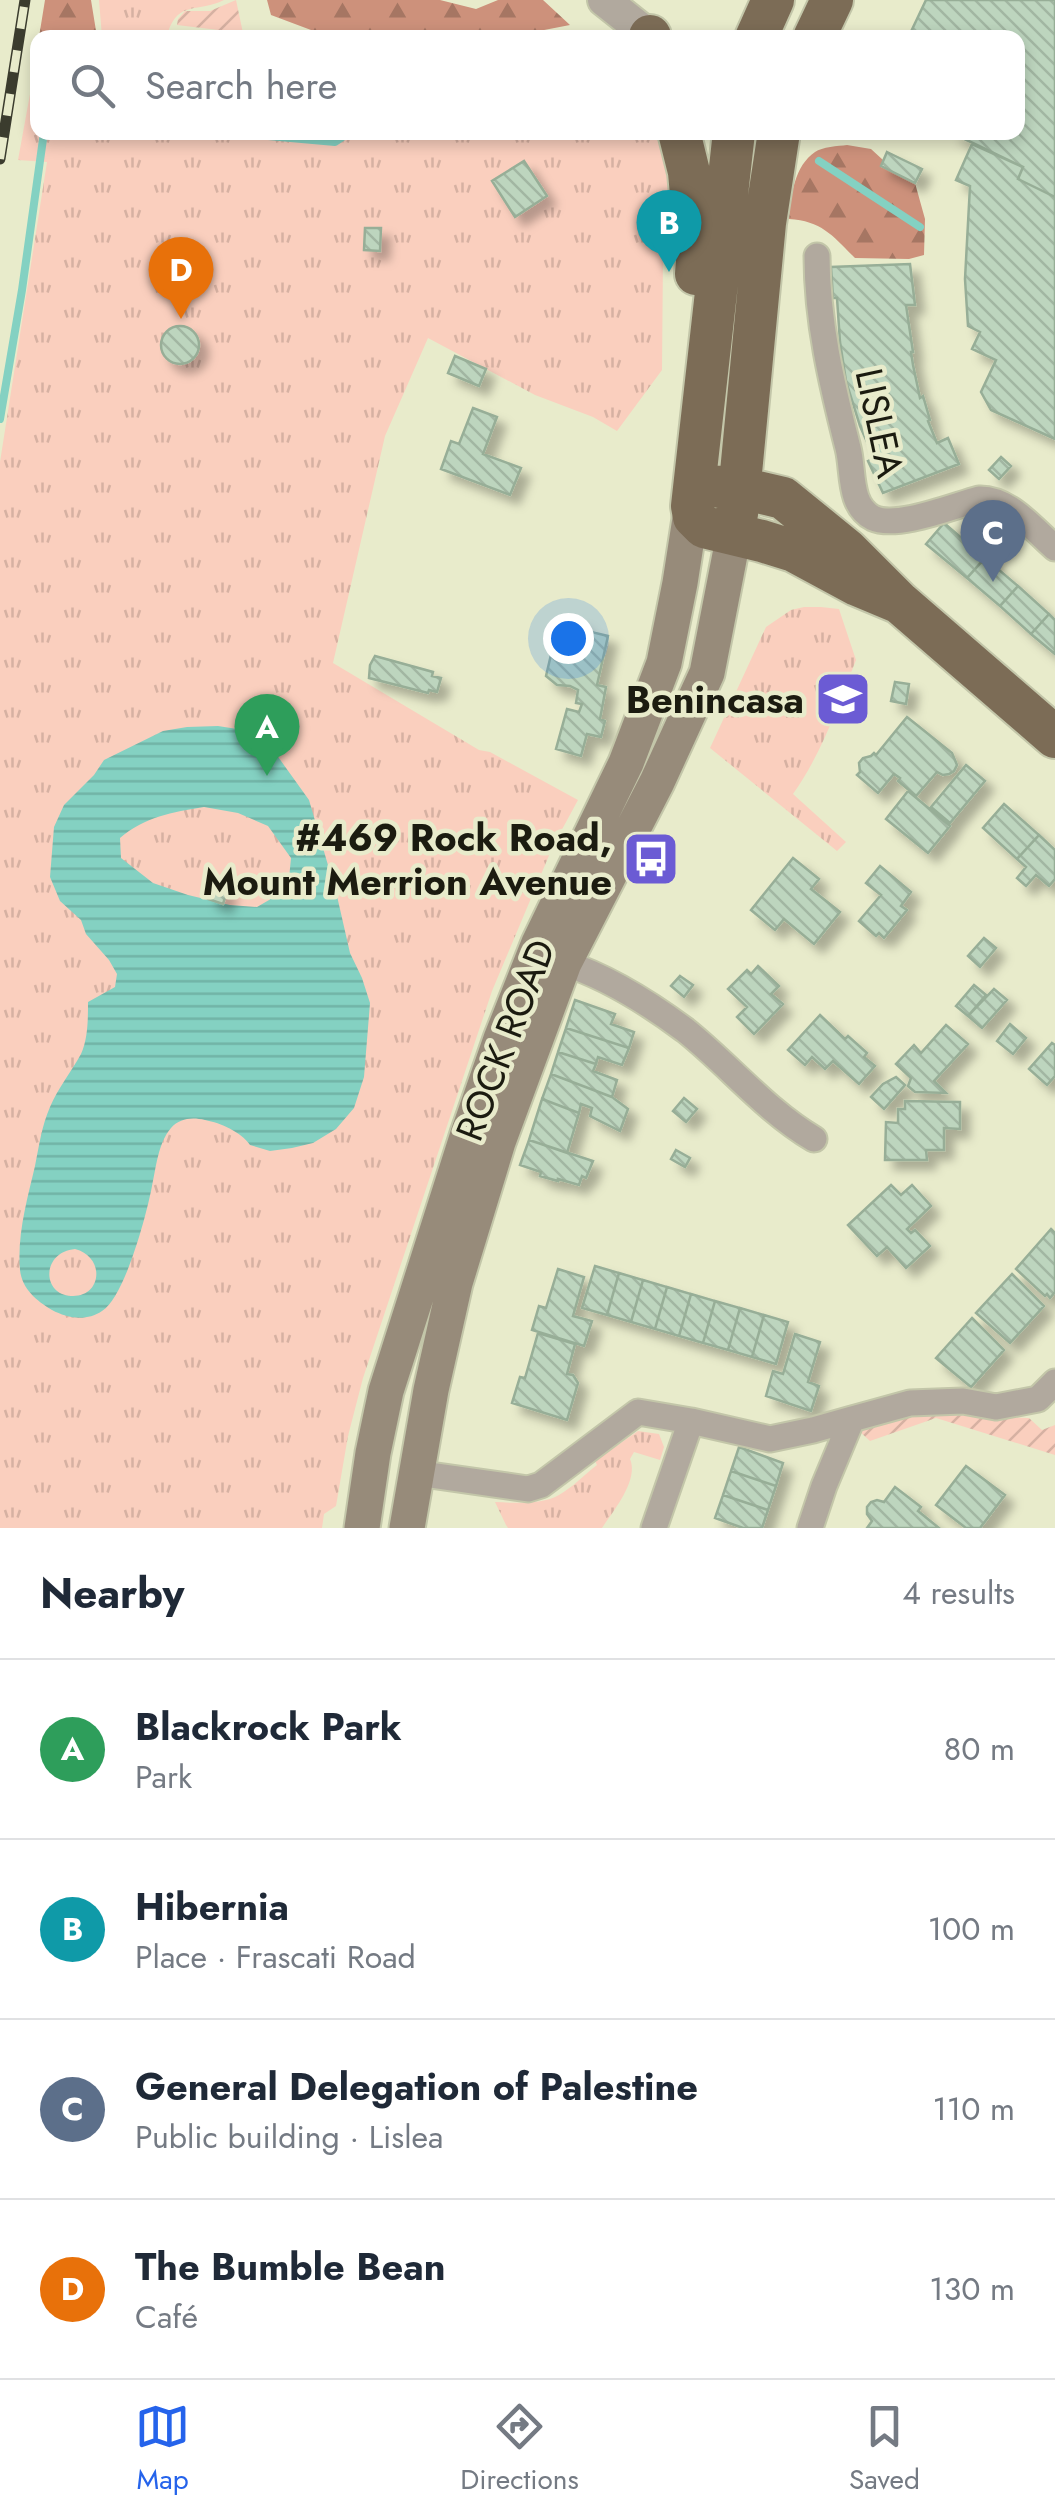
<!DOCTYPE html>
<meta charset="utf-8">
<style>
:root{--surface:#fff;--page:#f6f6f7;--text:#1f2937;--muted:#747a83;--line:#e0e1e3;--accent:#2563eb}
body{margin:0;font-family:Jost,sans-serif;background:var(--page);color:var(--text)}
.you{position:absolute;left:568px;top:638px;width:35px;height:35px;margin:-25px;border:8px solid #fff;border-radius:50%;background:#1a73e8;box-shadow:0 0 0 15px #1a73e833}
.badge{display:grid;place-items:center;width:65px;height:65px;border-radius:50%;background:var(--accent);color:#fff;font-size:32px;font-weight:700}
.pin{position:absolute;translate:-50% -82px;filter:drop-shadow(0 2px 5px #0008)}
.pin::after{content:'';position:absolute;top:52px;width:35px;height:30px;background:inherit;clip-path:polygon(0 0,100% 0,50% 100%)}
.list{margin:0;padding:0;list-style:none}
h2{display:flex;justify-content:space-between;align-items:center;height:130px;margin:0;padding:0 40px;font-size:42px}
h2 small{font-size:32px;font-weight:400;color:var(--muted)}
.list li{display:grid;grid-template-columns:65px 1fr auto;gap:30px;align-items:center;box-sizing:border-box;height:180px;padding:0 40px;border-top:2px solid var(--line)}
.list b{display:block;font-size:38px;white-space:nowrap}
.list p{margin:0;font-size:32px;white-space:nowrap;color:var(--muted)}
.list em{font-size:32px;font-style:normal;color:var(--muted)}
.icon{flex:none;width:55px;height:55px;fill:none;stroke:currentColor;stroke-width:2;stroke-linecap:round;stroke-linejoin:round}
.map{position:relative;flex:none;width:1055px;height:1528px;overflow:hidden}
.search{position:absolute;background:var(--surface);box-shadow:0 5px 15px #0003;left:30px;right:30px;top:30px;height:110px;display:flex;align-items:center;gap:25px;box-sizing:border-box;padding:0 35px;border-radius:20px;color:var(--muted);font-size:38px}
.sheet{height:850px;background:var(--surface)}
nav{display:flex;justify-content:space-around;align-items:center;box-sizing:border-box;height:140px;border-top:2px solid var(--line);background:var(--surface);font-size:28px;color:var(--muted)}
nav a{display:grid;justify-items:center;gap:5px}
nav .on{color:var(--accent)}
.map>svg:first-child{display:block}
</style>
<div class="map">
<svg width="1055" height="1528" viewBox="0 0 1055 1528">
<defs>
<pattern id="grass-tufts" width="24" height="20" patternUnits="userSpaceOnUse" patternTransform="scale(2.5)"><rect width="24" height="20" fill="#facfbe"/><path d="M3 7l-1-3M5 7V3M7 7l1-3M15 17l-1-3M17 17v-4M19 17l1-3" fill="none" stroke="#d6b1a2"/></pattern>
<pattern id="forest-firs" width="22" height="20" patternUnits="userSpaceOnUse" patternTransform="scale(2.5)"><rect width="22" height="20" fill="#cd917b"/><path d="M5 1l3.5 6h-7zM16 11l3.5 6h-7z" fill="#a67663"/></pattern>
<pattern id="garden-furrows" width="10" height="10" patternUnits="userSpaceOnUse" patternTransform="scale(2.5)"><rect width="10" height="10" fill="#facfbe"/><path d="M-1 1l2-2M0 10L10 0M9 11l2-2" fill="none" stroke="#d6b1a2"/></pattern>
<pattern id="water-rules" width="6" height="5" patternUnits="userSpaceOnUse" patternTransform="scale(2.5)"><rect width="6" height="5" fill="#84d1c2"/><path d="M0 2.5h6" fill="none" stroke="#71b3a6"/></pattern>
<pattern id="building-back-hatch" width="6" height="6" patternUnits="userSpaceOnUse" patternTransform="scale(2.5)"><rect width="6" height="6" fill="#bdd5be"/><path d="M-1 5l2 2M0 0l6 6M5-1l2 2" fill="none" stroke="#a2b6a2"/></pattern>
<filter id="shadow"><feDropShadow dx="9" dy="9" stdDeviation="5" flood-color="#0004"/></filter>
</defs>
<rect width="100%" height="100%" fill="#e8ebcb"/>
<path fill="url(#grass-tufts)" d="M99,0H224C198,13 179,0 168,32L102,37Z
M36,61L38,132L655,133C669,171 674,209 673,250H669L663,257L662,370L617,431L593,417L535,395L428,338L385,436L333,663L479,750L490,752L578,800L553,846L492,991L363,1378L348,1436L336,1506L324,1514L322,1528H0V462L47,162L18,160Z
M821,607L839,609L856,660C838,706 822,753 793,794L846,842L837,851L710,748L766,627L791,610L804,607Z
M638,1431L659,1434L664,1447L660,1460L634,1452L630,1459C639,1480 614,1510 602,1528H508L506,1525L495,1502C515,1503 541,1505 559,1495C573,1487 584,1475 597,1465L595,1461Z"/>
<path fill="url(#forest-firs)" d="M45,0H91L97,37H39Z
M267,0H440L476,9L498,0H543L570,25L503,38L312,37L311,30L271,15Z
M847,145L871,149L883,160L881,167L915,183L925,219L924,255L909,259L855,258C833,236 822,221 789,219C790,197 795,165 815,152C822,147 838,146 847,145Z"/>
<path fill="url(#garden-furrows)" d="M236,0L243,33L177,25L178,19L185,11H210Z
M923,1414L1029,1418L1042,1430L1055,1425V1455L936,1418L870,1441L859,1431L894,1420Z"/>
<path fill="url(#water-rules)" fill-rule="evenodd" d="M218,726L237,729L266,740L309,800L337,896L350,953L362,978L370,1003L364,1077L354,1108L336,1129L313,1143L292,1148L270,1151L250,1145C241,1132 221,1123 205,1120C192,1117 180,1118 171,1128C158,1143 156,1168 152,1186C147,1213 125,1297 102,1311C86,1322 67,1318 52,1310C37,1301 22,1289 20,1270C17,1235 27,1200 35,1166C39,1146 42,1125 50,1107C58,1088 71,1072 81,1054C88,1039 88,1019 88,1002L115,987L117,974L109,960L86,934L81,920L60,901L50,877L54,827L64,805L94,775L104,760L163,731L187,727ZM204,807L238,813L268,826L291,858L288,889L257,907L230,905L188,895L153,883L121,858L120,838C145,817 172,812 204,807ZM75,1249C106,1257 102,1298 71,1296C41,1294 42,1252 75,1249Z"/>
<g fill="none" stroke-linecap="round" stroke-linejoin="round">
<path stroke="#84d1c2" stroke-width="8" d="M225,132L335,142L350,132
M819,161L920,227
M0,419L22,290L44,132"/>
</g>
<path fill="url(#building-back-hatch)" stroke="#97ae97" stroke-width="2.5" filter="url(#shadow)" d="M926,0H1055V197L1018,179L1023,167L950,132H1018V38H908Z
M972,144L1023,167L1018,179L1055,197V439L991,410L981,392L996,360L972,349L980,332L968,326L965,279L970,186L956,180Z
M887,152L922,169L915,183L881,166Z
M524,161L547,196L515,217L492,181Z
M365,228H381L380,251L364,250Z
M910,264L915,305H906L913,352H911L913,365L920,398L923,396L930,420L928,421L937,443L948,438L959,464L883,493L868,461L874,458L860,426L846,381L840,342L837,298H833L831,267Z
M161 345a19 19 0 1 1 38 0a19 19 0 1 1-38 0Z
M455,356L486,369L479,386L448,373Z
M473,408L497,417L483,454L521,468L510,495L441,469L451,441L459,444Z
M1001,457L1011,466L999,479L989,470Z
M944,523L985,558L967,578L926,544Z
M985,558L1018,586L1000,606L967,578Z
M1018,586L1049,614L1031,634L1000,606Z
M1049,614L1055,620V654L1031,634Z
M565,619L580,621L587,631L608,636L597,685L606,687L600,719L605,721L601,737L587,734L581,756L556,749L567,709L579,712L582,704L576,703L578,690L570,686L557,685L546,676L558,625Z
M375,656L433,672L432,676L441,678L437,692L429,690L428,693L369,678L370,665Z
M895,682L909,684L906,704L891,701Z
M907,717L952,753L957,765L954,771L949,774L943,775L937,772L916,796L898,781L900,778L894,774L878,793L857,775L860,772L859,763L863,758L871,756L874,753L876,755Z
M966,765L985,781L950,823L931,807Z
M908,791L950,826L928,853L886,819Z
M1004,804L1039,835L1017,859L983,828Z
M1039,835L1055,850V879L1049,886L1036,875L1026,886L1017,878L1026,867L1017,859Z
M793,858L819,879L811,889L840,912L814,944L784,919L775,930L751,910Z
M880,866L911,892L901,906L907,910L884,938L879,933L876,936L859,921L881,895L866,883Z
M213,884L228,889L223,904L208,899Z
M984,938L996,948L980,967L968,956Z
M758,966L779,986L771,994L783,1004L754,1034L737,1017L747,1007L728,989L747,970L751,974Z
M680,976L693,985L684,997L671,986Z
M974,985L986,995L968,1016L956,1006Z
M994,989L1007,1000L982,1028L968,1016Z
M575,1000L615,1014L611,1024L634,1032L629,1048L566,1028Z
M820,1015L845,1039L848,1036L867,1053L864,1057L875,1066L859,1084L833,1061L825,1069L812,1057L805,1065L788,1050Z
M1010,1024L1026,1038L1013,1054L997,1041Z
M946,1025L968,1044L934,1081L946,1093L915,1092L908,1086L911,1078L896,1064L914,1045L921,1053Z
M566,1028L629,1048L622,1065L598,1057L596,1064L558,1052Z
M1052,1043L1055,1045V1076L1047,1085L1029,1069Z
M558,1052L596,1064L593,1071L617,1080L612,1097L551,1074Z
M551,1074L612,1097L628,1109L620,1131L590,1116L592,1108L581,1104L579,1113L542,1099Z
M896,1077L905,1085L884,1109L871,1097L883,1084Z
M684,1098L697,1109L686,1122L673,1111Z
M542,1099L579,1113L567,1153L529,1140Z
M905,1101L960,1102V1129L944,1128V1150H926L927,1160H885L886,1122L898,1123V1109H905Z
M529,1140L593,1161L586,1178L582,1176L579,1185L558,1179V1181L540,1176L541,1172L520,1165Z
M676,1150L690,1158L685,1167L671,1159Z
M891,1185L901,1195L912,1185L931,1206L907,1229L911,1233L915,1230L930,1246L906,1268L887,1247L877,1256L848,1225Z
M1051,1229L1055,1233V1292L1050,1298L1047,1294L1045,1296L1016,1269Z
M595,1266L619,1273L607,1315L582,1308Z
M558,1269L584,1277L573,1316L592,1321L584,1346L532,1330L539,1306L546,1308Z
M619,1273L643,1280L631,1322L607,1315Z
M1012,1274L1044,1306L1010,1343L976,1313Z
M643,1280L667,1287L655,1329L631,1322Z
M667,1287L691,1294L679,1336L655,1329Z
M691,1294L715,1301L703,1343L679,1336Z
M715,1301L740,1308L728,1350L703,1343Z
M740,1308L764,1315L752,1357L728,1350Z
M764,1315L788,1322L776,1364L752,1357Z
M972,1318L1004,1350L971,1387L936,1358Z
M538,1333L575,1344L567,1374L573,1375L578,1383L567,1420L512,1403L520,1377L525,1378Z
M795,1334L820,1342L808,1382L819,1386L811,1411L766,1396L773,1371L783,1374Z
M739,1447L783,1463L776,1486L731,1471Z
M966,1466L1005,1495L980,1528H966L936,1505Z
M731,1471L776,1486L768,1510L723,1495Z
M895,1487L921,1507L918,1511L939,1528H867L872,1521L867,1514V1507L871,1502L877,1500L884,1502Z
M723,1495L768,1510L762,1528H743L715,1518Z"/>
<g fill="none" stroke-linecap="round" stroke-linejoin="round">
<g stroke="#c3c6a9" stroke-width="29">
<path id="minor" d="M817,256C817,322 832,385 848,448C854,471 848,505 873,518C897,529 953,506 979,499C1009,498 1033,529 1055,548
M564,963C605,976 650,1004 685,1030C729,1065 765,1110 814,1139
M852,1419L910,1403L963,1401L996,1407L1038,1399L1055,1382
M416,1473L528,1489L541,1485L638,1412L691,1421
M654,1528L691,1421L770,1439L813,1430L852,1419L824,1486L810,1528"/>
</g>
<g stroke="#c3c6a9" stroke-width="36">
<path id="tertiary" d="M604,0L652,38"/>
</g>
<g stroke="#c3c6a9" stroke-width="39">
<path id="secondary" d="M362,1528L373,1453L386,1391L468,1134L501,1039L539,943L626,763L664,663L680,583L692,506
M407,1528L431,1390L455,1283L498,1142L564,963L657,782L707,673L734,534"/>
</g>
<g stroke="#c3c6a9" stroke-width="46">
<path id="trunk" d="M650,36V38
M756,38L773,0
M814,38L832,0
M679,132L689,172L697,261L696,274
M692,506L734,132
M737,514L765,223L779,132
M900,603L857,585L794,551L762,541L704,527L694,517L692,506L695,495L707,486L741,488L783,498L847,550L900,603L1055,737"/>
</g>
<use href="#minor" stroke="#b1a99e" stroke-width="25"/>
<use href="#tertiary" stroke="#b1a99e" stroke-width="32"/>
<use href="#secondary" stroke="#978b7a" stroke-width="35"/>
<use href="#trunk" stroke="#7c6c56" stroke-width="42"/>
<g stroke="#3b3c2e" stroke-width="11">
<path id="rail" d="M0,159L25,0"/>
</g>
<use href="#rail" stroke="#e8ebcb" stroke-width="8" stroke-dasharray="22" stroke-linecap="butt"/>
</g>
<defs>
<g id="school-square" transform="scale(2.875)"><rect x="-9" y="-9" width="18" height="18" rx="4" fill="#6b5bd4" stroke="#e8ebcb"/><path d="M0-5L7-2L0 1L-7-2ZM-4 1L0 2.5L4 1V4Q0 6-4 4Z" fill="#fff"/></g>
<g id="bus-square" transform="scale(2.875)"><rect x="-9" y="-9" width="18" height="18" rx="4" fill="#6b5bd4" stroke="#e8ebcb"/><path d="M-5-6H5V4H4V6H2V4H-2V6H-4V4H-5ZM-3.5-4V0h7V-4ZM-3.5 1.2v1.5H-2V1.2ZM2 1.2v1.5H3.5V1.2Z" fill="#fff"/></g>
</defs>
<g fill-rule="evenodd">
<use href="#school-square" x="843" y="699"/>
<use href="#bus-square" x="651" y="859"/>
</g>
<g text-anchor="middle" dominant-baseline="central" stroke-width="9" stroke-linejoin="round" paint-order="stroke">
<g font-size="38" fill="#1b1b10" stroke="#e8ebcb">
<text transform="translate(880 423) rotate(78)">LISLEA</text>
<text transform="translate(505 1040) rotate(-69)">ROCK ROAD</text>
</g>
<g font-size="38" font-weight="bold" fill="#1b1b10" stroke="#e8ebcb" text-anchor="end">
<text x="804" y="699">Benincasa</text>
<text x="612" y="837">#469 Rock Road,<tspan x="612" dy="44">Mount Merrion Avenue</tspan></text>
</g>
</g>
</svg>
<div class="you"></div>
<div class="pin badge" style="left:267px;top:776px;background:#2e9e5b">A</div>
<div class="pin badge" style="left:669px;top:272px;background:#0f9aa8">B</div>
<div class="pin badge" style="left:993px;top:582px;background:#5c6f8a">C</div>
<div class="pin badge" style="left:181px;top:319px;background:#e8710a">D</div>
<div class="search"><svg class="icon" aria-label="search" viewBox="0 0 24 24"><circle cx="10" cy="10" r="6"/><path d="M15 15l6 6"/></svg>Search here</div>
</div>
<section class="sheet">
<h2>Nearby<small>4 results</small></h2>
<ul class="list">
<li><span class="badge" style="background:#2e9e5b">A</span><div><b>Blackrock Park</b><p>Park</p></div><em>80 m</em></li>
<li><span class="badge" style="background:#0f9aa8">B</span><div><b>Hibernia</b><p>Place · Frascati Road</p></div><em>100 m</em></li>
<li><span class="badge" style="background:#5c6f8a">C</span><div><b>General Delegation of Palestine</b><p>Public building · Lislea</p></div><em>110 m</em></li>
<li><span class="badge" style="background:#e8710a">D</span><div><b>The Bumble Bean</b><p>Café</p></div><em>130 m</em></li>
</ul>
</section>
<nav>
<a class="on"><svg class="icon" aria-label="map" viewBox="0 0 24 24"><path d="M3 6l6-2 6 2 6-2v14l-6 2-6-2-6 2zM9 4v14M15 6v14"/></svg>Map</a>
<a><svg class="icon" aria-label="directions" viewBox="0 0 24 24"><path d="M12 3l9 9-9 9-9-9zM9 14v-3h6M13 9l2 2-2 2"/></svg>Directions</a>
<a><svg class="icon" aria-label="saved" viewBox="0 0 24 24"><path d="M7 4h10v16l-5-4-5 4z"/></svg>Saved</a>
</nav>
